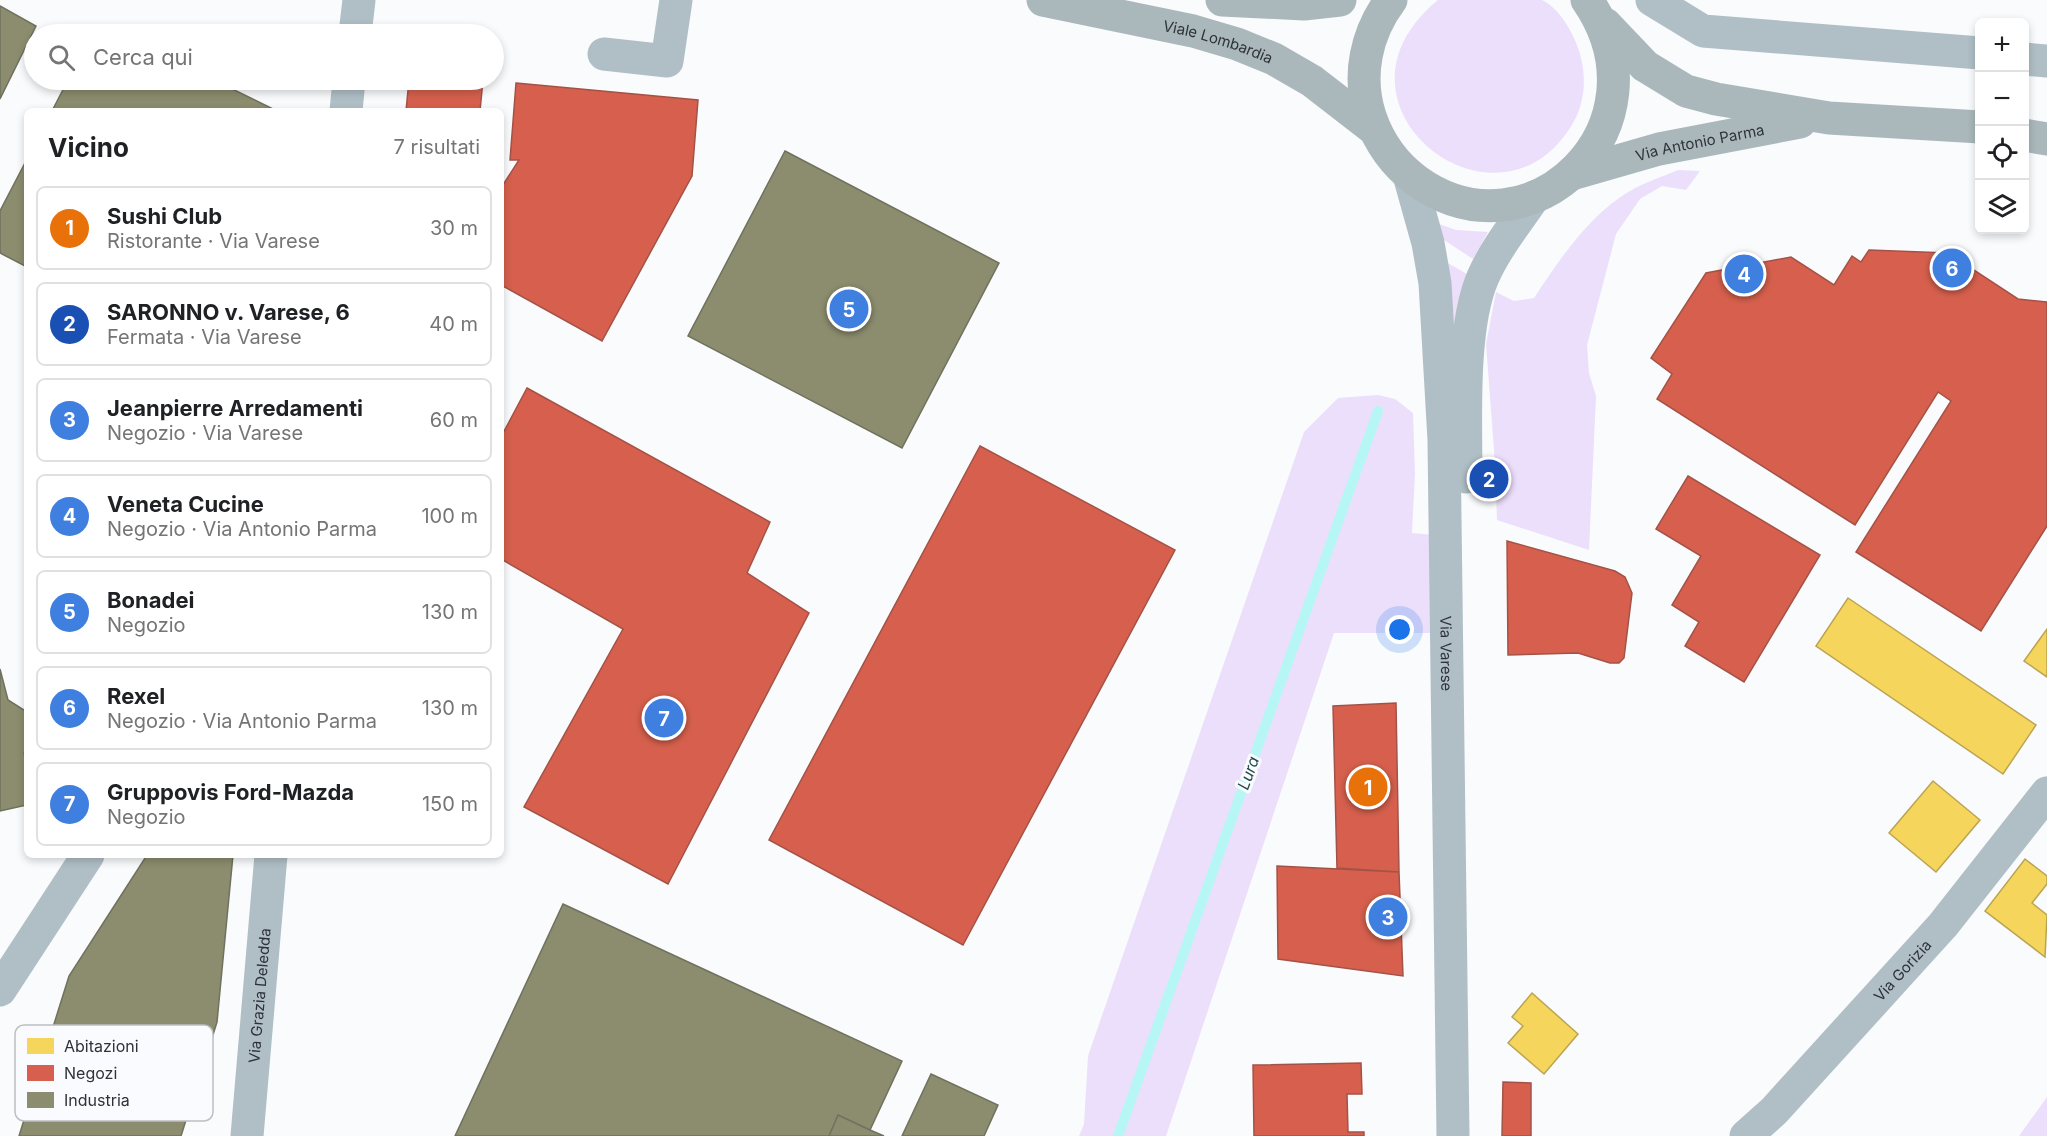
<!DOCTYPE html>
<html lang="it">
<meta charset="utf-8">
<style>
:root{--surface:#fff;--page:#f6f6f6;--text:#202124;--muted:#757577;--line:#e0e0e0;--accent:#75797d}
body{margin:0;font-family:Inter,sans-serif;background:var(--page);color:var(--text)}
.controls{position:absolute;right:18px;top:18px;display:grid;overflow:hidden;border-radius:9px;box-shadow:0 3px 9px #0003}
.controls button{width:54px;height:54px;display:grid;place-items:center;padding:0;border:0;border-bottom:2px solid var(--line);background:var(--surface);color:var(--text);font:30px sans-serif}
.you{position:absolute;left:1400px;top:630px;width:21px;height:21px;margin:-15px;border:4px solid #fff;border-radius:50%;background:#1a73e8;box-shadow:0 0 0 9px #1a73e833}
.badge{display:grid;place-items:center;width:39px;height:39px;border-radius:50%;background:var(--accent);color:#fff;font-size:20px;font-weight:700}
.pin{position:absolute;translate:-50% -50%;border:3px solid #fff;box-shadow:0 2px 6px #0006}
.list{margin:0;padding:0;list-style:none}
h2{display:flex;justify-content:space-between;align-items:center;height:78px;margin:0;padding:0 24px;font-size:26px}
h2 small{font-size:20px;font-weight:400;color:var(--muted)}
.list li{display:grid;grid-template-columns:39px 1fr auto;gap:18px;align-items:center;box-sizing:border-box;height:84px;margin:0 12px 12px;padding:0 12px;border:2px solid var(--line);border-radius:9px}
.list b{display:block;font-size:22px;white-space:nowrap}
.list p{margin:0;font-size:20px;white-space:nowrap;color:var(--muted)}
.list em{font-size:20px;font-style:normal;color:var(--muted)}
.icon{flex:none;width:33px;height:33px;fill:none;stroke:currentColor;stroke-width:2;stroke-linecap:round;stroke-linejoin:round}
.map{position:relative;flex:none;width:2047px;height:1136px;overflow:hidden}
.search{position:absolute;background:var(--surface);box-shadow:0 3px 9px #0003;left:24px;top:24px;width:480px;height:66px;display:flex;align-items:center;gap:15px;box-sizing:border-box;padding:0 21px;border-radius:33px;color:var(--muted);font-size:22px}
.panel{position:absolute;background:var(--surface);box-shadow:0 3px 9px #0003;left:24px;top:108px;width:480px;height:750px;border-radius:9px}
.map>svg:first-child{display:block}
</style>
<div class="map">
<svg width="2047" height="1136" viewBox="0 0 2047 1136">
<rect width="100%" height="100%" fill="#fafbfd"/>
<path fill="#ecdffb" d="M1438,0C1456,0 1530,0 1542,0C1551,4 1560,14 1565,22C1586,53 1592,95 1570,128C1494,247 1312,103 1438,0Z
M1678,170L1700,171L1686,190L1662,186L1640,199L1616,234L1587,345L1589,373L1596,396L1589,550L1497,520L1495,463L1486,344L1496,292L1514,301L1534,298C1559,260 1590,214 1630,191C1645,182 1662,177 1678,170Z
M1439,224L1456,230L1488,232L1473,259L1441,238Z
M1446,262L1467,274L1456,392Z
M1378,395L1395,399L1413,413L1415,474L1412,533L1435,535L1433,633H1334L1166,1136H1079L1084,1124L1088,1056L1304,432L1338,398Z
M2047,1097V1136H2019Z"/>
<path fill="#f6d55c" stroke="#baa451" stroke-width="1.5" d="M1848,598L2036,725L2003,774L1816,646Z
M2047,629V677L2024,661Z
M1933,781L1980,820L1936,872L1889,833Z
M2025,859L2047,876V884L2032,903L2047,915L2045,957L1985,911Z
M1532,993L1578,1034L1544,1074L1508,1043L1523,1026L1512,1017Z"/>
<path fill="#d6604d" stroke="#a45247" stroke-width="1.5" d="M414,29L472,34H414Z
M409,80H483L480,111H406Z
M516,83L698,100L692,176L602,341L501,285V188L519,160H510Z
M1869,250L1948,253L2018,299L2047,302V526L1981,631L1856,552L1951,401L1938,392L1855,525L1657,399L1672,374L1651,358L1706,273L1791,257L1834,285L1852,256L1861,262Z
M527,388L770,522L747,573L809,613L668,884L524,807L623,629L501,559V437Z
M980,446L1175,550L963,945L769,840Z
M1688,476L1820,555L1744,682L1685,646L1699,622L1672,605L1701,556L1656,529Z
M1507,541L1615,571L1625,577L1632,593L1624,658L1619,663H1610L1578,653L1508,655Z
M1396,703L1399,872L1337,868L1333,706Z
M1277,866L1399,872L1403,976L1278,959Z
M1361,1063L1362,1094H1347L1348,1132H1364V1136H1254L1253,1065Z
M1503,1082L1531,1083V1136H1502Z"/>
<path fill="#8c8c6e" stroke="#70715e" stroke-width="1.5" d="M0,6L36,26L0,99Z
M68,80H214L277,111H52Z
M785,151L999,263L902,448L688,336Z
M27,159V267L0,253V211Z
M0,669L8,700L27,712V748L24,753L27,766V805L0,811Z
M147,855H233L217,1022L181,1136H19L69,976Z
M563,904L902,1061L870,1130L838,1115L829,1136H455Z
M931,1074L998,1105L984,1136H902Z
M838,1115L870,1130L884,1136H829Z"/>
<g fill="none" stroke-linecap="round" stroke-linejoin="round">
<path stroke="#b6f7f6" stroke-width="10" d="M1118,1136L1378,411"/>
<g stroke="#b0bfc6" stroke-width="33">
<path d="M1652,0L1703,31L1980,53"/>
<path d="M355,34L359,0"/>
<path d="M604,54L667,61L676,0"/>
<path d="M2024,59L2047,61"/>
<path d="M346,111L349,80"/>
<path id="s1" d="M1409,175L1428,243L1435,283L1444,440L1453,1136"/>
<path d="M1466,477C1466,422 1461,327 1483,277C1495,249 1517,222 1534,197"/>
<path d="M0,990L88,855"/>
<path id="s2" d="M247,1136L271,855"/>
<path id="s3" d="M1746,1136L1774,1111L1943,925L2047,793"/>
</g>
<g stroke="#aab8bc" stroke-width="33">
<path id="s4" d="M1043,0L1193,31L1237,44L1274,59L1312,81L1374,129"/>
<path d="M1222,0L1304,4L1340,0"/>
<path d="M1391,0C1366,33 1357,76 1370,116C1379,143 1394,164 1417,181C1531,263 1673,125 1587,0"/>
<path d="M1605,24L1645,66L1686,91L1716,99L1829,118L1980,127"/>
<path d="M2024,135L2047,139"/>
<path id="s5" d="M1572,174L1659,149L1800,122"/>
</g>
</g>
<g text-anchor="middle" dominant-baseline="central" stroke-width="6" stroke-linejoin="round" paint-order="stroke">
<g font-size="15" fill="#2e3338" stroke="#f9fbfe">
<text stroke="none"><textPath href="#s4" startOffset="180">Viale Lombardia</textPath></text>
<text stroke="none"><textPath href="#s5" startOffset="132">Via Antonio Parma</textPath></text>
<text stroke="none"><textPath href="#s1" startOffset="482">Via Varese</textPath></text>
<text stroke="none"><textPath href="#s3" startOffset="228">Via Gorizia</textPath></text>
<text stroke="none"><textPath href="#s2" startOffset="141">Via Grazia Deledda</textPath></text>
</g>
<g font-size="16" font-style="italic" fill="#224c4b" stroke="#f9fbfe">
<text transform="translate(1248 773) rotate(-70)">Lura</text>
</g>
</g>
<rect x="15" y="1025" width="198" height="96" rx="9" fill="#f9fbfe" stroke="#bcbfc3" stroke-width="1.5"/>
<rect x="27" y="1038" width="27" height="16" fill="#f6d55c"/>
<rect x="27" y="1065" width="27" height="16" fill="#d6604d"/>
<rect x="27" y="1092" width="27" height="16" fill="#8c8c6e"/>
<g font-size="16" fill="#2e3338">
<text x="64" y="1052">Abitazioni</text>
<text x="64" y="1079">Negozi</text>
<text x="64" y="1106">Industria</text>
</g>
</svg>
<div class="controls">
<button>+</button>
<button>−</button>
<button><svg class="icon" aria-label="locate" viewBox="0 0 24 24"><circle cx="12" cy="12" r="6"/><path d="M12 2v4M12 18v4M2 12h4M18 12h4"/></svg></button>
<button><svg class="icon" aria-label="layers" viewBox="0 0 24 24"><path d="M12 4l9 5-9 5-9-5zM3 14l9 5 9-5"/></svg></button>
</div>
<div class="you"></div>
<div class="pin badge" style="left:1368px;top:787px;background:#e8710a">1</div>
<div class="pin badge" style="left:1489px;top:479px;background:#1a4fb4">2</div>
<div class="pin badge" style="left:1388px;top:917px;background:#3f7fe0">3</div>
<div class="pin badge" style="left:1744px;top:274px;background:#3f7fe0">4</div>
<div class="pin badge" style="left:849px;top:309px;background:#3f7fe0">5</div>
<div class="pin badge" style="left:1952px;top:268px;background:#3f7fe0">6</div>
<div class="pin badge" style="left:664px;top:718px;background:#3f7fe0">7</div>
<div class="search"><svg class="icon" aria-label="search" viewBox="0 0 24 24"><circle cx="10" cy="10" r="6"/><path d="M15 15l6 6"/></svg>Cerca qui</div>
<section class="panel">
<h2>Vicino<small>7 risultati</small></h2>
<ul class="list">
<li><span class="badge" style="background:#e8710a">1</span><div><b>Sushi Club</b><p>Ristorante · Via Varese</p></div><em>30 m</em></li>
<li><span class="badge" style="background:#1a4fb4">2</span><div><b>SARONNO v. Varese, 6</b><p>Fermata · Via Varese</p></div><em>40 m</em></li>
<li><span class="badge" style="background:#3f7fe0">3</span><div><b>Jeanpierre Arredamenti</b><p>Negozio · Via Varese</p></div><em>60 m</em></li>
<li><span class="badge" style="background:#3f7fe0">4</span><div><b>Veneta Cucine</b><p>Negozio · Via Antonio Parma</p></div><em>100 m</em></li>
<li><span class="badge" style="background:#3f7fe0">5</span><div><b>Bonadei</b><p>Negozio</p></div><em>130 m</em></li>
<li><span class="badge" style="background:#3f7fe0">6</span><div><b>Rexel</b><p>Negozio · Via Antonio Parma</p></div><em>130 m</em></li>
<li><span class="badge" style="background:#3f7fe0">7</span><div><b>Gruppovis Ford-Mazda</b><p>Negozio</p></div><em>150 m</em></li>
</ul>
</section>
</div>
